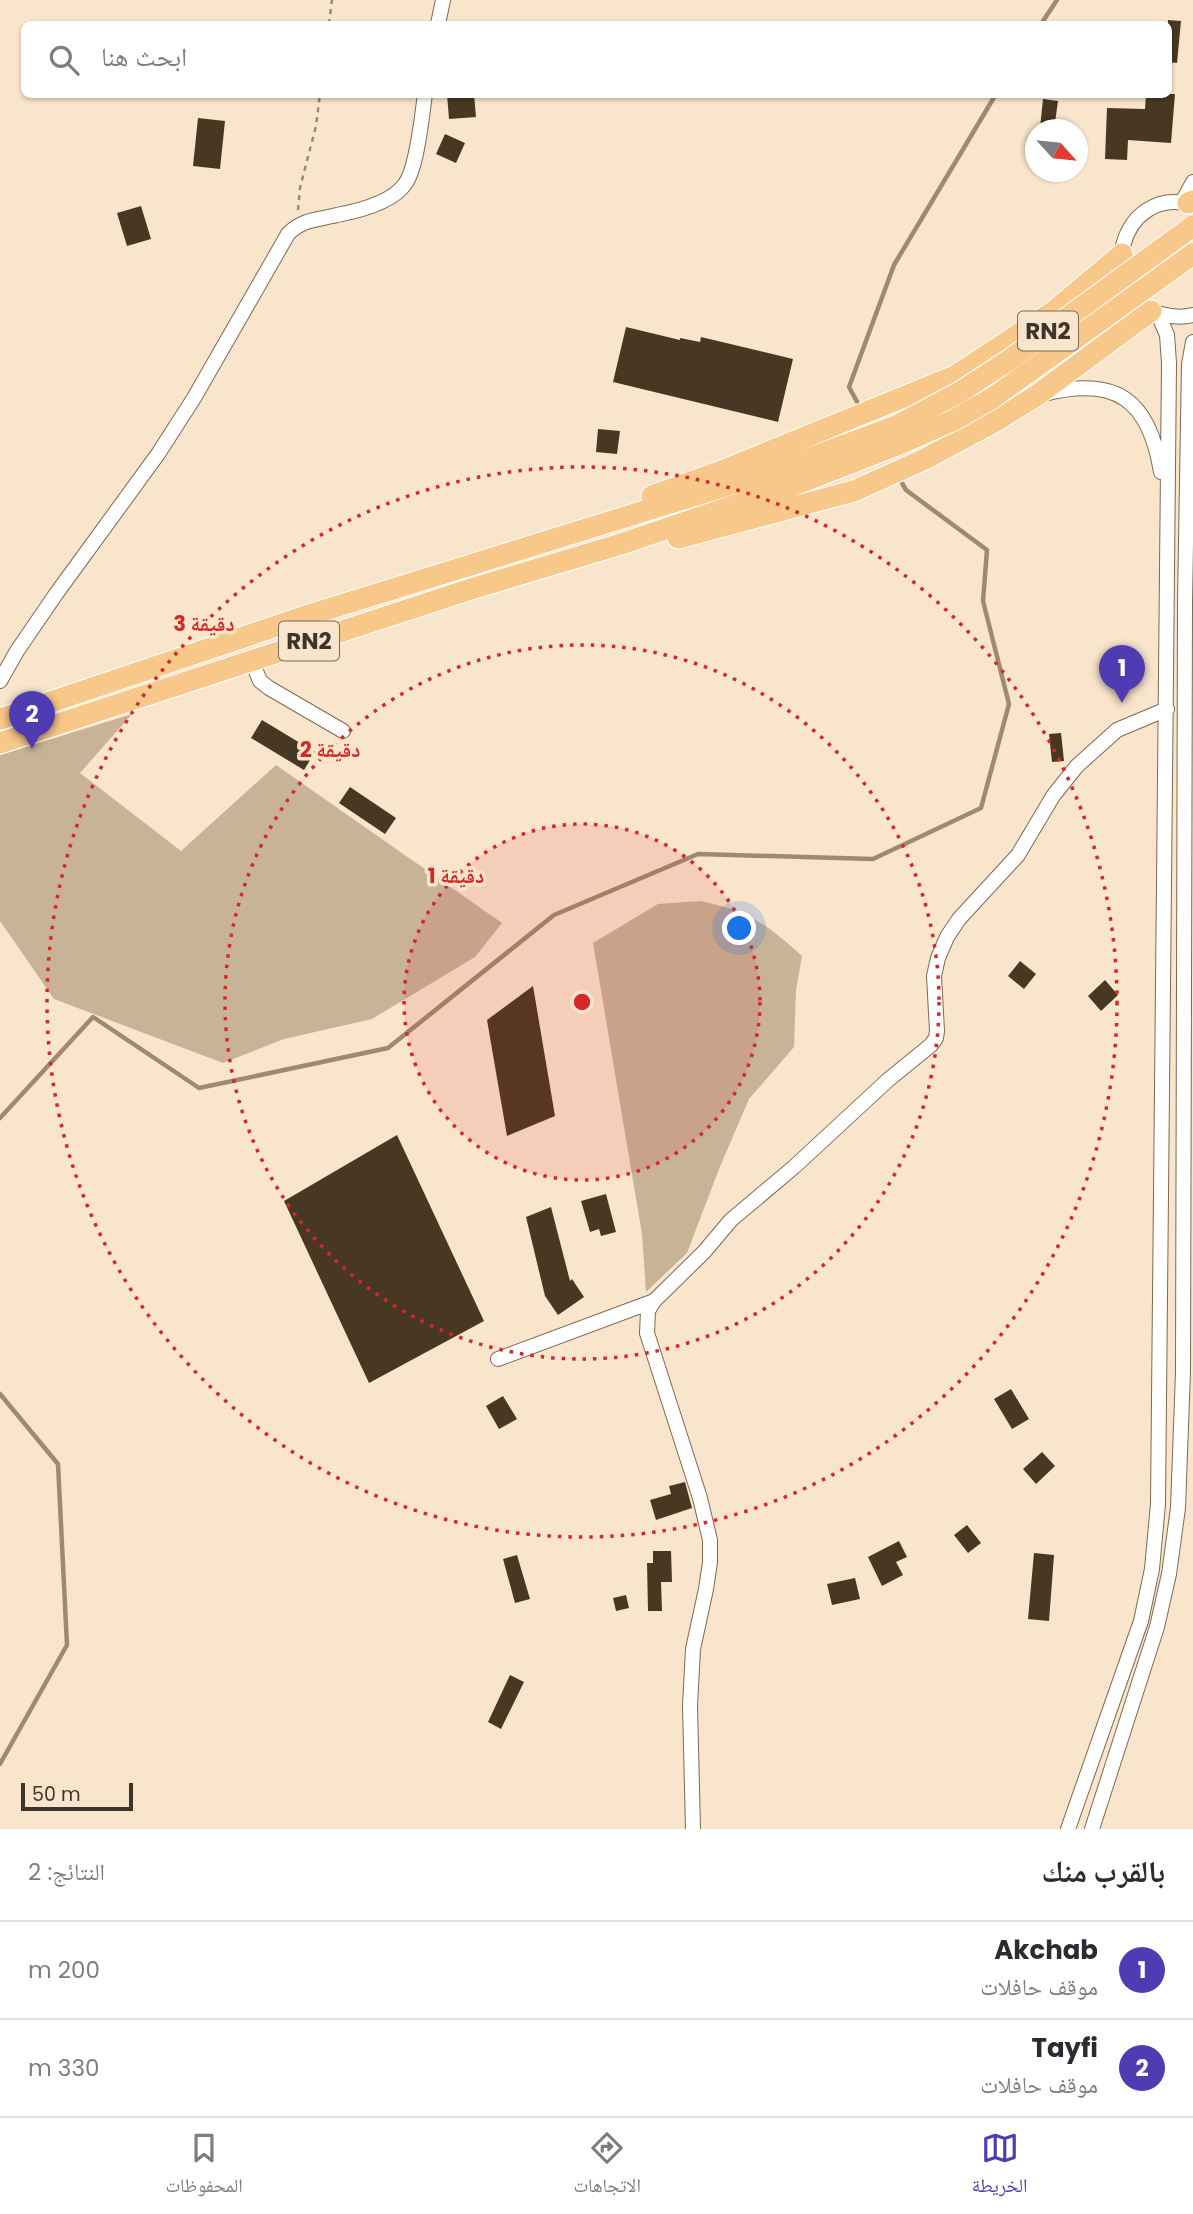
<!DOCTYPE html>
<html lang="ar">
<meta charset="utf-8">
<style>
:root{--surface:#fff;--page:#f2f2f3;--text:#2b2b33;--muted:#7c7c81;--line:#e1e1e2;--accent:#4f3cb3}
body{margin:0;font-family:Poppins,"Noto Naskh Arabic",sans-serif;background:var(--page);color:var(--text);direction:rtl}
.compass{position:absolute;left:1025px;top:119px;width:63px;height:63px;border-radius:50%;background:var(--surface);box-shadow:0 2px 5px #0004;rotate:117deg}
.scale{position:absolute;left:21px;bottom:18px;width:112px;box-sizing:border-box;padding-left:7px;border:4px solid #3d352b;border-top:0;font-size:19px;line-height:24px;white-space:nowrap;color:#3d352b;-webkit-text-stroke:5px #f9e5cc;paint-order:stroke}
.you{position:absolute;left:740px;top:929px;width:24px;height:24px;margin:-18px;border:5px solid #fff;border-radius:50%;background:#1a73e8;box-shadow:0 0 0 10px #1a73e833}
.badge{display:grid;place-items:center;width:46px;height:46px;border-radius:50%;background:var(--accent);color:#fff;font-size:23px;font-weight:700}
.pin{position:absolute;translate:-50% -58px;filter:drop-shadow(0 2px 4px #0008)}
.pin::after{content:'';position:absolute;top:37px;width:24px;height:21px;background:inherit;clip-path:polygon(0 0,100% 0,50% 100%)}
.list{margin:0;padding:0;list-style:none}
h2{display:flex;justify-content:space-between;align-items:center;height:91px;margin:0;padding:0 28px;font-size:30px}
h2 small{font-size:23px;font-weight:400;color:var(--muted)}
.list li{display:grid;grid-template-columns:46px 1fr auto;gap:21px;align-items:center;box-sizing:border-box;height:98px;padding:0 28px;border-top:2px solid var(--line)}
.list b{display:block;font-size:26px;white-space:nowrap}
.list p{margin:0;font-size:23px;white-space:nowrap;color:var(--muted)}
.list em{font-size:23px;font-style:normal;color:var(--muted)}
.icon{flex:none;width:38px;height:38px;fill:none;stroke:currentColor;stroke-width:2;stroke-linecap:round;stroke-linejoin:round}
.map{position:relative;flex:none;width:1193px;height:1829px;overflow:hidden;direction:ltr}
.search{position:absolute;background:var(--surface);box-shadow:0 2px 5px #0004;left:21px;right:21px;top:21px;height:77px;display:flex;align-items:center;gap:18px;box-sizing:border-box;padding:0 24px;border-radius:10px;color:var(--muted);font-size:26px}
.sheet{height:287px;background:var(--surface)}
nav{display:flex;justify-content:space-around;align-items:center;box-sizing:border-box;height:98px;border-top:2px solid var(--line);background:var(--surface);font-size:19px;color:var(--muted)}
nav a{display:grid;justify-items:center;gap:4px}
nav .on{color:var(--accent)}
.map>svg:first-child{display:block}
</style>
<div class="map">
<svg width="1193" height="1829" viewBox="0 0 1193 1829">
<rect width="100%" height="100%" fill="#f9e5cc"/>
<path fill="#c8b397" d="M132,714L80,773L181,851L276,765L502,923L475,957L372,1019L284,1039L223,1063L54,999L0,921V755Z
M701,901C750,912 765,923 802,956L796,990L794,1047L749,1099L719,1169L687,1253L646,1292L642,1234L593,943L658,904Z"/>
<g fill="none" stroke-linecap="round" stroke-linejoin="round">
<path stroke="#a08a6e" stroke-width="4.5" d="M1041,24L1057,0
M861,409L849,387L894,265L996,94
M0,1118L93,1017L199,1088L388,1048L554,915L698,854L873,859L981,808L1009,704L983,601L987,550L906,490L899,478
M0,1394L58,1464L67,1645L0,1764"/>
</g>
<path fill="#483823" d="M1168,20L1181,21L1177,63L1168,62Z
M447,94H474L476,117L449,119Z
M1146,94H1175L1171,143L1128,140L1127,160L1105,159L1107,108L1145,109Z
M1043,99L1058,101L1054,130L1040,128Z
M198,118L225,121L220,169L193,166Z
M445,134L465,143L456,163L436,154Z
M141,206L151,239L127,246L117,213Z
M626,327L680,340V338L700,342L701,337L793,359L778,422L613,382Z
M598,429L620,431L617,454L596,452Z
M262,720L315,752L304,770L251,738Z
M1061,733L1064,761L1052,762L1049,734Z
M350,787L396,818L385,834L339,803Z
M1020,961L1036,974L1024,989L1008,976Z
M1105,980L1118,995L1101,1011L1088,996Z
M533,986L555,1116L507,1136L487,1020Z
M397,1135L484,1321L369,1383L284,1201Z
M606,1194L616,1232L601,1236L599,1229L590,1232L581,1201Z
M551,1207L570,1281L572,1279L584,1297L558,1315L545,1296L526,1217Z
M1011,1389L1029,1419L1012,1429L994,1399Z
M503,1396L517,1419L499,1429L486,1406Z
M1042,1452L1055,1466L1036,1484L1023,1469Z
M685,1482L692,1508L656,1520L650,1500L671,1494L669,1486Z
M967,1525L981,1543L968,1553L954,1535Z
M899,1541L907,1557L896,1562L903,1575L882,1586L868,1557Z
M653,1551H671L672,1582H661L662,1611H648L647,1563H653Z
M1034,1553L1054,1555L1049,1621L1028,1619Z
M517,1555L530,1599L515,1603L503,1559Z
M855,1578L860,1599L832,1605L827,1584Z
M626,1595L629,1608L616,1611L613,1598Z
M510,1675L524,1682L501,1729L488,1722Z"/>
<g fill="none" stroke-linecap="round" stroke-linejoin="round">
<g stroke="#7b6a53" stroke-width="16">
<path id="minor" d="M438,24L443,0
M1182,202L1193,182
M1193,205C1119,183 1092,296 1161,314C1172,317 1182,318 1193,315
M1044,394C1116,376 1149,399 1161,472
M251,659L260,681L269,688L343,731
M0,681L17,651L56,594L158,454L194,398L288,234C303,219 317,220 337,215C358,211 392,203 405,184C417,169 422,115 425,94
M498,1359L654,1301
M693,1829L690,1706L693,1649L706,1589L710,1562V1540L700,1498L647,1333L648,1311L654,1301L704,1252L731,1220L794,1167L888,1080L931,1045L936,1038L937,1031L934,976L938,958L947,937L959,919L1018,855L1053,796L1077,766L1117,730L1167,709
M1068,1829L1141,1621L1152,1569L1158,1504L1169,363L1167,335L1158,314
M1092,1829L1157,1627L1169,1574L1178,1508L1183,1372L1185,602L1189,364L1193,342"/>
</g>
<g stroke="#fff" stroke-width="23">
<path id="highway" d="M1188,203L1193,201
M652,496L722,471L955,376L1054,311L1122,254
M678,538L854,491L925,459L994,422L1036,396L1151,311
M0,719L309,615L780,469L896,426
M0,743L471,589L621,544L789,487L902,443"/>
</g>
<path stroke="#988a79" stroke-width="2.5" stroke-dasharray="5 5" stroke-linecap="butt" d="M329,24L332,0
M298,210L300,188L316,126L320,94"/>
<use href="#minor" stroke="#fff" stroke-width="14"/>
<use href="#highway" stroke="#f7c889" stroke-width="21"/>
<g stroke="#fff" stroke-width="23" stroke-linecap="butt">
<path id="highway-bridge" d="M896,426L960,392L1009,360L1193,226
M902,443L952,421L991,399L1193,254"/>
</g>
<use href="#highway-bridge" stroke="#f7c889" stroke-width="21"/>
</g>
<circle cx="582" cy="1002" r="178" fill="#d62828" fill-opacity=".12"/>
<g fill="none" stroke="#d62828" stroke-width="3.5" stroke-dasharray="3.5 7">
<circle cx="582" cy="1002" r="178"/>
<circle cx="582" cy="1002" r="357"/>
<circle cx="582" cy="1002" r="535"/>
</g>
<g text-anchor="middle" dominant-baseline="central" stroke-width="7" stroke-linejoin="round" paint-order="stroke">
<g fill="#f9e5cc" stroke="#756a5b" stroke-width="2">
<rect x="1018" y="311.5" width="60" height="39" rx="5"/>
<rect x="279" y="621.5" width="60" height="39" rx="5"/>
</g>
<g font-size="23" font-weight="bold" fill="#3d352b">
<text x="1048" y="331">RN2</text>
<text x="309" y="641">RN2</text>
</g>
</g>
<circle cx="582" cy="1002" r="10" fill="#d62828" stroke="#f9e5cc" stroke-width="3.5"/>
<g font-size="21" text-anchor="middle" font-weight="bold" fill="#d62828" stroke="#f9e5cc" stroke-width="7" stroke-linejoin="round" paint-order="stroke">
<text x="204" y="631">3 دقيقة</text>
<text x="330" y="757">2 دقيقة</text>
<text x="456" y="883">1 دقيقة</text>
</g>
</svg>
<svg class="compass" viewBox="-18 -18 36 36"><path d="M0-13l5 13h-10z" fill="#e53935"/><path d="M0 13l5-13h-10z" fill="#7c7c81"/></svg>
<div class="scale">50 m</div>
<div class="you"></div>
<div class="pin badge" style="left:1122px;top:703px">1</div>
<div class="pin badge" style="left:32px;top:749px">2</div>
<div class="search"><svg class="icon" aria-label="search" viewBox="0 0 24 24"><circle cx="10" cy="10" r="6"/><path d="M15 15l6 6"/></svg>ابحث هنا</div>
</div>
<section class="sheet">
<h2>بالقرب منك<small>النتائج: 2</small></h2>
<ul class="list">
<li><span class="badge">1</span><div><b>Akchab</b><p>موقف حافلات</p></div><em>200 m</em></li>
<li><span class="badge">2</span><div><b>Tayfi</b><p>موقف حافلات</p></div><em>330 m</em></li>
</ul>
</section>
<nav>
<a class="on"><svg class="icon" aria-label="map" viewBox="0 0 24 24"><path d="M3 6l6-2 6 2 6-2v14l-6 2-6-2-6 2zM9 4v14M15 6v14"/></svg>الخريطة</a>
<a><svg class="icon" aria-label="directions" viewBox="0 0 24 24"><path d="M12 3l9 9-9 9-9-9zM9 14v-3h6M13 9l2 2-2 2"/></svg>الاتجاهات</a>
<a><svg class="icon" aria-label="saved" viewBox="0 0 24 24"><path d="M7 4h10v16l-5-4-5 4z"/></svg>المحفوظات</a>
</nav>
